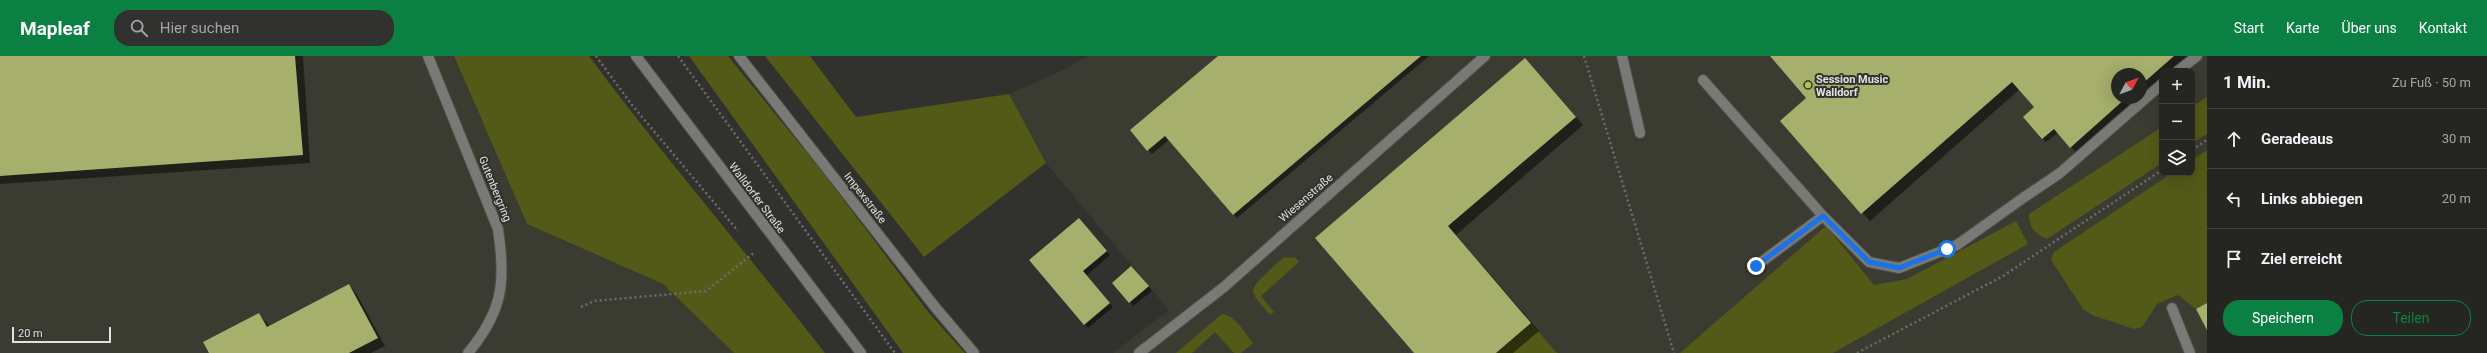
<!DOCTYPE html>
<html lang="de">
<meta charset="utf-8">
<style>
:root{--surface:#252522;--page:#31312f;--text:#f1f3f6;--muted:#a3a5a5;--line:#424240;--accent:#0b8043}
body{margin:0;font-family:Roboto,sans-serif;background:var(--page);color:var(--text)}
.controls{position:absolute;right:12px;top:12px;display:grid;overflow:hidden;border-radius:8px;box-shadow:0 4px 16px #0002}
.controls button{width:36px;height:36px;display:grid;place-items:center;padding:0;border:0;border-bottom:1px solid var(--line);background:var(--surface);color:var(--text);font:20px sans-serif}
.compass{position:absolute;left:2111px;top:12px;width:36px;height:36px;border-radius:50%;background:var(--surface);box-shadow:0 4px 16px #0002;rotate:49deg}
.scale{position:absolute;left:12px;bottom:10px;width:99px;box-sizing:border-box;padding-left:4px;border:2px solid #e1e1df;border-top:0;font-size:11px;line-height:14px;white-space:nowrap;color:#e1e1df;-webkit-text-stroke:3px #31312e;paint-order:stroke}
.stop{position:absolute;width:12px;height:12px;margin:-9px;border:3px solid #1a73e8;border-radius:50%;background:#fff}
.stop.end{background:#1a73e8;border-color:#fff;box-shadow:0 1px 4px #0008}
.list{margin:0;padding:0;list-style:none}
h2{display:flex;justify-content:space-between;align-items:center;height:52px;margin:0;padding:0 16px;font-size:17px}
h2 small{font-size:13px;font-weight:400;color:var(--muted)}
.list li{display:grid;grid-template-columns:26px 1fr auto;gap:12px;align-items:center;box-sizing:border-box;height:60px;padding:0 16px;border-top:1px solid var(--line)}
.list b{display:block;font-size:15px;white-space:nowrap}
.list em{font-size:13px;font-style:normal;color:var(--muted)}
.actions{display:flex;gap:8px;padding:12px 16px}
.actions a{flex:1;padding:9px 0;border:1px solid var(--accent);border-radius:16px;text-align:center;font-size:14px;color:var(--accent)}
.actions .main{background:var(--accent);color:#fff}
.icon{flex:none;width:22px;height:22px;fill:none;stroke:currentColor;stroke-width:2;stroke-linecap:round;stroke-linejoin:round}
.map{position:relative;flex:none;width:2207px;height:297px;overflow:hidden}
header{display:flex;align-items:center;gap:24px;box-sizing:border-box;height:56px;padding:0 20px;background:var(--accent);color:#fff}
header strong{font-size:19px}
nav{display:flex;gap:22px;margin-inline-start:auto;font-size:14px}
.search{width:280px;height:36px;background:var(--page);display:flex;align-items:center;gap:10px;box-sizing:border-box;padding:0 14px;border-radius:16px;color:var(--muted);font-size:15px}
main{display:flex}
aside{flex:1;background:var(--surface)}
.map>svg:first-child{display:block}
</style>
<header>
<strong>Mapleaf</strong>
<div class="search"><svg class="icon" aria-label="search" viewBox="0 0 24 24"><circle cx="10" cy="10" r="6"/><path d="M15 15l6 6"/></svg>Hier suchen</div>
<nav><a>Start</a><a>Karte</a><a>Über uns</a><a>Kontakt</a></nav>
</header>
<main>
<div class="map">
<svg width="2207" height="297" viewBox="0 0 2207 297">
<rect width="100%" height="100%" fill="#31312e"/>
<path fill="#3a3c32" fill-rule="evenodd" d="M0,0H454L527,168L663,228L734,297H0Z
M1088,0H2207V297H1113L1169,254L1046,107L1009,38L1061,15ZM2162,15H2192V117H2162ZM2117,18H2141V42H2117Z"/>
<path fill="#535917" d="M454,0H589C664,101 747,197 825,297H734L663,228L527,168Z
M689,0H728L821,114L929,257L965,297H903Z
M765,0H810L856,61L1009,38L1046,107L924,201Z
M2207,41V78L2192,87V51Z
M2162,71V107L2047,183C2035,178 2029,172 2029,158Z
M2207,94V247L2196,253L2178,239L2157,248L2142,271L2134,273L2092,259L2083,253L2051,204L2054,196L2172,117H2192V104Z
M2016,165L2028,188L1833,297H1680L1826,170L1874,229L1907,223Z
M1284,201L1296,202L1299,206L1261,240L1274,256L1270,259C1266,253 1255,244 1253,236C1252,227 1277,208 1284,201Z
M1222,258C1235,259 1245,277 1253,287L1241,297H1234L1215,276L1192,297H1176Z
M1531,267L1557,297H1496Z"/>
<path fill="#0007" fill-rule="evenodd" d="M0,0H303L310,107L0,128Z
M1220,0H1429L1237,162L1170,83L1152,98L1131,75Z
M1771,0H2190L2173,15H2162V25L2078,99L2058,77L2046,86L2043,83L2024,61L2035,51L2020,33L1870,165L1781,65L1808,42ZM2117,18H2141V42H2117Z
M1525,3L1583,69L1456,179L1539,275L1513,297H1415L1317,182Z
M1083,167L1110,199L1086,220L1113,251L1088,272L1030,205Z
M1135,215L1152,235L1133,250L1130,246Z
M349,229L356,237L385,290L371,297H210L259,258L270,271Z"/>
<path fill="#a6af6b" d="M0,0H295L303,99L0,120Z
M1218,0H1421L1233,159L1165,80L1147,95L1130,74Z
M1770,0H2174L2141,29V18H2117V42H2126L2070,92L2054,73L2042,83L2023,61L2034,51L2012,26L1861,158L1780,65L1806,42Z
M1525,2L1576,61L1448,170L1531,267L1496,297H1414L1315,182Z
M1079,162L1107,195L1083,215L1110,247L1084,269L1029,204Z
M1131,210L1149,230L1129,247L1112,227Z
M349,228L378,282L349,297H209L203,286L259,257L267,271Z
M2207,247V274L2196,253Z"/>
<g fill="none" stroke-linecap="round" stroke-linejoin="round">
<g stroke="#4d4d4a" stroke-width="12">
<path id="minor" d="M428,0L498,173C506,226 503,255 468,297
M636,0L861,297
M739,0L935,251L974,297
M1622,0L1640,77
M2178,15L2197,0
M1703,24L1823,160
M1756,210L1823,160L1869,206L1899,212L1957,189L2023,142L2060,117L2162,28
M2172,252L2190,297
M1139,297L1224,231L1485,0"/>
</g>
<path stroke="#6d6d6a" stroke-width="2.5" stroke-dasharray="2 3" stroke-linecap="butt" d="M596,0L632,49L738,175
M678,0L895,297
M1584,0L1674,297
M2192,94L2207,84
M581,251L594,245L706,235L755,196
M1857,297L2003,220L2162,114"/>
<use href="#minor" stroke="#797a76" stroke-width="10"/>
</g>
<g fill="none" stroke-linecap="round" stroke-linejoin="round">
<path stroke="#1a73e8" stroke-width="5" d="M1756,210L1823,160L1869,206L1899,212L1947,193"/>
</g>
<circle fill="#b5c249" stroke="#31312e" stroke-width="1.5" cx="1808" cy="29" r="4"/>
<g text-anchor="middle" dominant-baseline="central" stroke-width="4" stroke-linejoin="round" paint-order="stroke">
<g font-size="11" font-weight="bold" fill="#e1e1df" stroke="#31312e" text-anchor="start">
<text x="1816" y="23">Session Music<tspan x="1816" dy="13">Walldorf</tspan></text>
</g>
<g font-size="11" fill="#e1e1df" stroke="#31312e">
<text transform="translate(495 133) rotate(68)">Gutenbergring</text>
<text transform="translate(757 142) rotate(53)">Walldorfer Straße</text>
<text transform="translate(865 142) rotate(52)">Impexstraße</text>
<text transform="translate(1306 142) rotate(-41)">Wiesenstraße</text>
</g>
</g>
</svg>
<div class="controls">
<button>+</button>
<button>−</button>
<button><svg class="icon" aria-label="layers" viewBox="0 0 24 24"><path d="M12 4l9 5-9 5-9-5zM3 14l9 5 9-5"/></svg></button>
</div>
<svg class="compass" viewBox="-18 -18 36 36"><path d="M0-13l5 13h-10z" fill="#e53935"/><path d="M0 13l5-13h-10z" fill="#a3a5a5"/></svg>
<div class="scale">20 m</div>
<div class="stop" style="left:1947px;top:193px"></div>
<div class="stop end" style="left:1756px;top:210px"></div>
</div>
<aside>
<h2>1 Min.<small>Zu Fuß · 50 m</small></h2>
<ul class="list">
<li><svg class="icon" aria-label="ahead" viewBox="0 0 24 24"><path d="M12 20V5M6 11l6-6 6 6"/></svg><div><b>Geradeaus</b></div><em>30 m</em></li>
<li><svg class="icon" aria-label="left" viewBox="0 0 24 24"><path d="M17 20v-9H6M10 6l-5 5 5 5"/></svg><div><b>Links abbiegen</b></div><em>20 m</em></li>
<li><svg class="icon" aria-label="arrive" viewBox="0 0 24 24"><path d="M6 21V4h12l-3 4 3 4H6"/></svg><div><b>Ziel erreicht</b></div></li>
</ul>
<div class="actions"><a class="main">Speichern</a><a>Teilen</a></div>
</aside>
</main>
